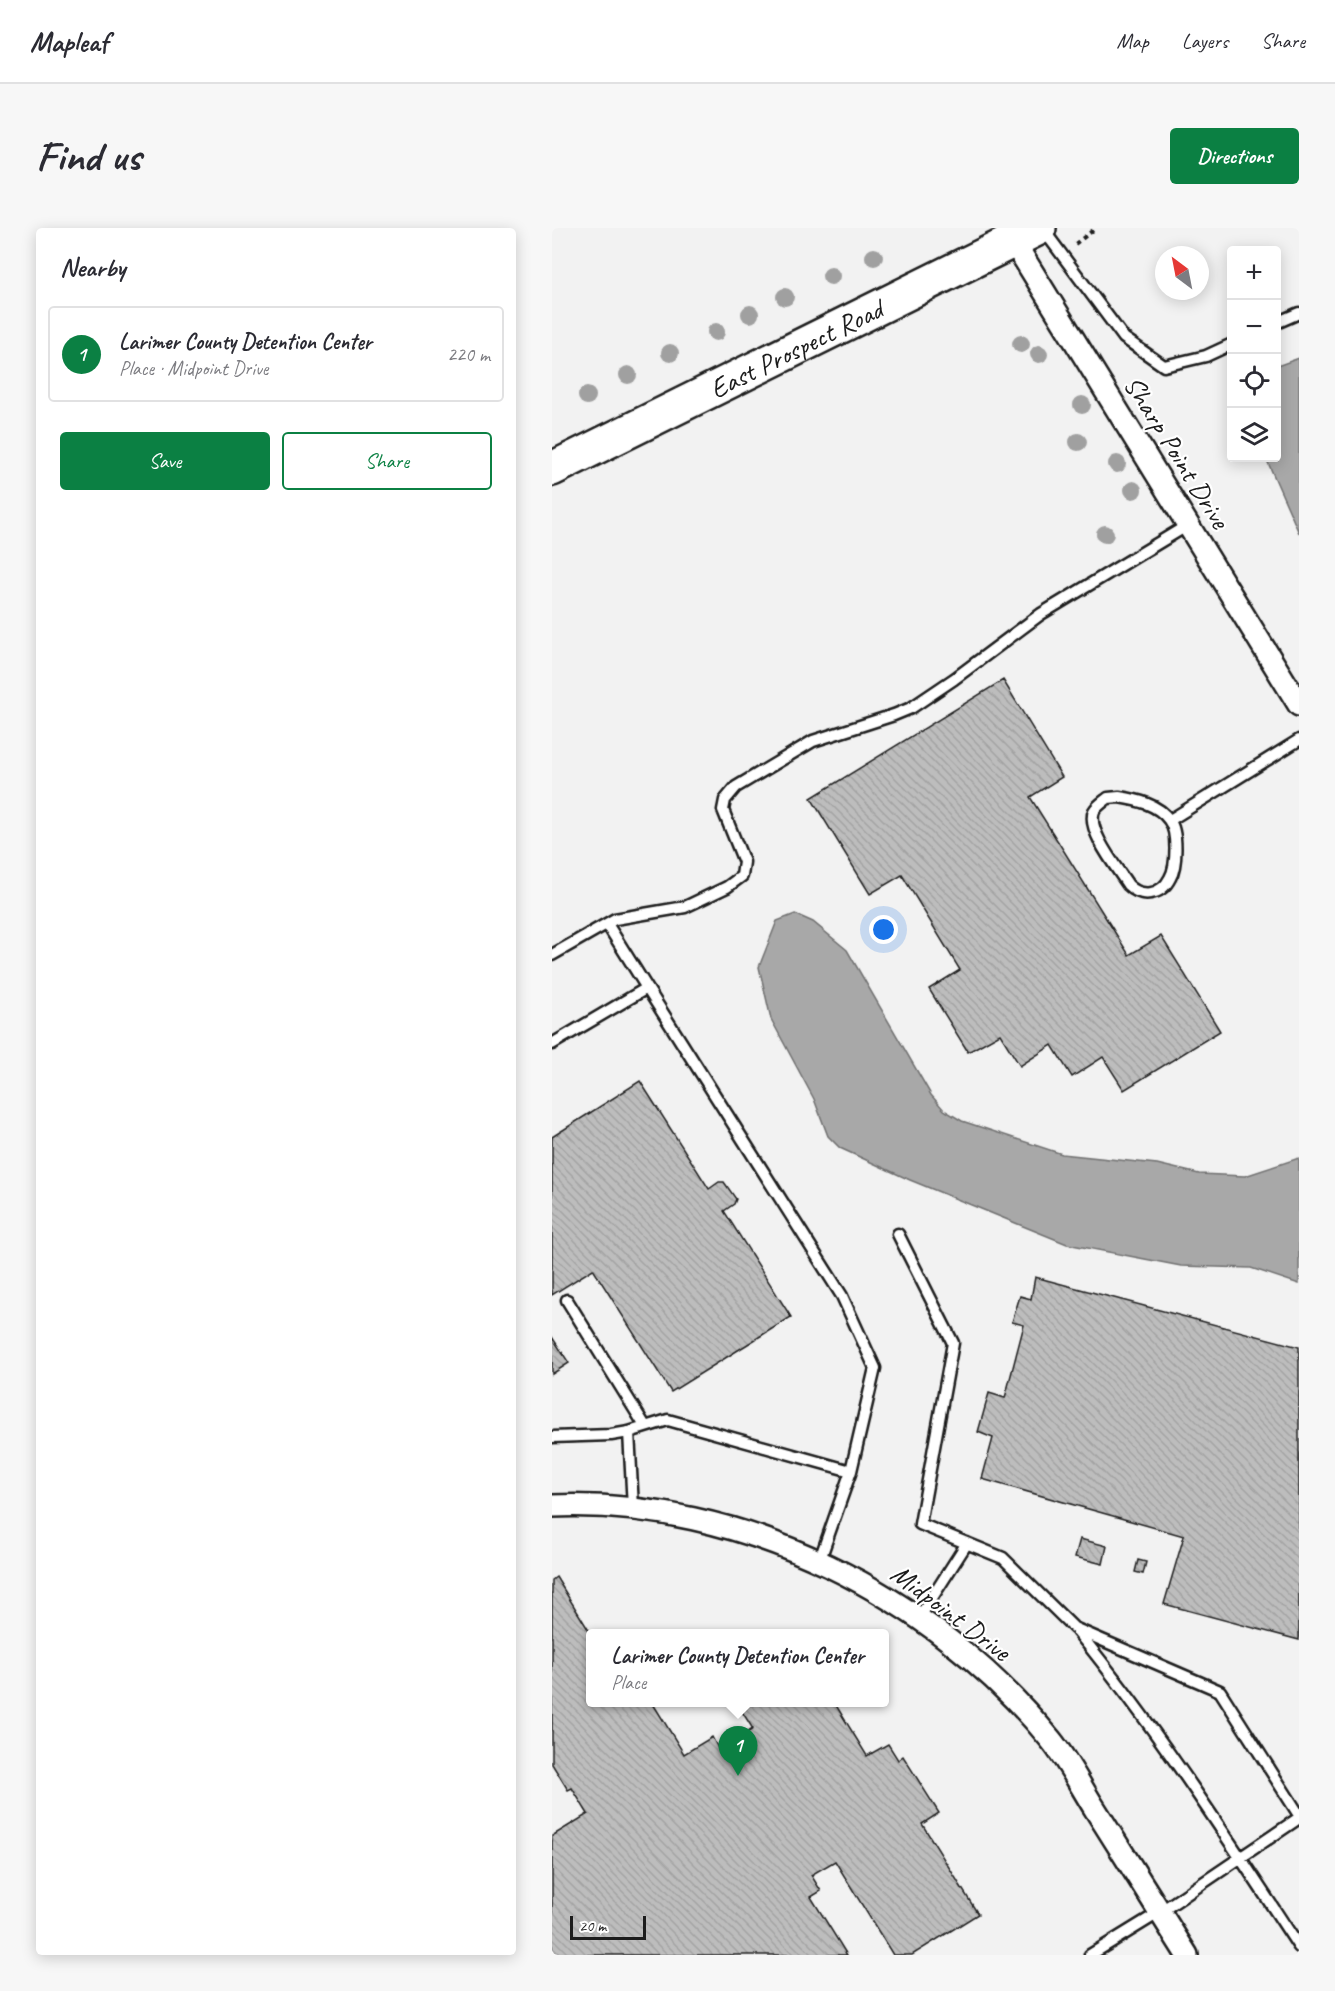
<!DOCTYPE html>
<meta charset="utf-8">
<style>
:root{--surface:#fff;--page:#f7f7f7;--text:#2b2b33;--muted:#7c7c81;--line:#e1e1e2;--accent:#0b8043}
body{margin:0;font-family:Caveat,sans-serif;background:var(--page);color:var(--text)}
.controls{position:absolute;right:18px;top:18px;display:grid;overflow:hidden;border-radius:6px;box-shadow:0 3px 15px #0003}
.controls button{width:54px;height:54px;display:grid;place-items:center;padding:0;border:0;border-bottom:2px solid var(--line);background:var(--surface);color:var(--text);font:30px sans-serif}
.compass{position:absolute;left:603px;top:18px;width:54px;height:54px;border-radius:50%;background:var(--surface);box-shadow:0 3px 15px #0003;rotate:328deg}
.scale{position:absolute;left:18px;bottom:15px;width:76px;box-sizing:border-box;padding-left:6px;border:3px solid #1c1c1c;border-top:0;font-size:16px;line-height:21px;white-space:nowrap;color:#1c1c1c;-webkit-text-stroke:4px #fff;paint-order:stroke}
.you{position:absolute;left:332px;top:702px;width:21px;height:21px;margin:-15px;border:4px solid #fff;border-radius:50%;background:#1a73e8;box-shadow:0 0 0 9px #1a73e833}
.badge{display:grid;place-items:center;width:39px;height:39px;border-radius:50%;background:var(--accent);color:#fff;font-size:20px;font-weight:700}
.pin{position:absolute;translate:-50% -50px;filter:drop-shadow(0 2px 3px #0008)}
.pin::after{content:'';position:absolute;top:32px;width:21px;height:18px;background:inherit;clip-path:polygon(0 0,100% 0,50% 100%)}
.popup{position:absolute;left:34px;top:1401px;width:303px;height:78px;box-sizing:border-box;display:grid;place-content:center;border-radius:6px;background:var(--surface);filter:drop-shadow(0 2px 4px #0005);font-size:20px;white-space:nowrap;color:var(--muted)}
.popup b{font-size:22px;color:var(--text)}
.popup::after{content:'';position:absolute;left:50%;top:100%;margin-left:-12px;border:12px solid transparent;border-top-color:var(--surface)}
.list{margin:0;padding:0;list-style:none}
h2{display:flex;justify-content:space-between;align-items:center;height:78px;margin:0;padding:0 24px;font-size:26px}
h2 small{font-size:20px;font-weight:400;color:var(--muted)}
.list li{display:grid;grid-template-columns:39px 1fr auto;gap:18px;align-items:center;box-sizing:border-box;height:96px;margin:0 12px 12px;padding:0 12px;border:2px solid var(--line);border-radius:6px}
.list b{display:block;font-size:22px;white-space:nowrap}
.list p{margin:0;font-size:20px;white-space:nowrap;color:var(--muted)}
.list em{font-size:20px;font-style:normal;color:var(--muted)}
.actions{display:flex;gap:12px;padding:18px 24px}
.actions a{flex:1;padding:14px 0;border:2px solid var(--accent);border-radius:6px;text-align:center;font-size:21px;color:var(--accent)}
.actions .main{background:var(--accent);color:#fff}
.icon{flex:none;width:33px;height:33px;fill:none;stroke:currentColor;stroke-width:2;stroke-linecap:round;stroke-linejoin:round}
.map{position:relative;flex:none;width:747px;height:1727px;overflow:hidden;border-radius:6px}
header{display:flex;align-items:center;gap:36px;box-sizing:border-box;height:84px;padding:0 30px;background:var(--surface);border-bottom:2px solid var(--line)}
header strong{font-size:28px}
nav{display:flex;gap:33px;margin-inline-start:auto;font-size:21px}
.intro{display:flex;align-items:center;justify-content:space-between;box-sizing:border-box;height:144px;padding:0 36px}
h1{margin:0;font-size:42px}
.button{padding:15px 27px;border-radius:6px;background:var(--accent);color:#fff;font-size:21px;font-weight:700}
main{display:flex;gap:36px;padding:0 36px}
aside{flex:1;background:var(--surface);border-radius:6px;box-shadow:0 3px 15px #0003}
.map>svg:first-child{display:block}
</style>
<header>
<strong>Mapleaf</strong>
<nav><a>Map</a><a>Layers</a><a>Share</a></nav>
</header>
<div class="intro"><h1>Find us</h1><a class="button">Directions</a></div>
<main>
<aside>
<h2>Nearby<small></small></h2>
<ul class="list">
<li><span class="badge">1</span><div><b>Larimer County Detention Center</b><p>Place · Midpoint Drive</p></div><em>220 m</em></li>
</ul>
<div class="actions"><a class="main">Save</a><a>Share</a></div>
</aside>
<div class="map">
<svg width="747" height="1727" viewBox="0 0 747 1727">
<defs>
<pattern id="building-back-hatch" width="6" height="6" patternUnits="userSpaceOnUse" patternTransform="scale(1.5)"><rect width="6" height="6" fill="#bdbdbd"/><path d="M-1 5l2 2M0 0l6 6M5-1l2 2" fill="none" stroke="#a2a2a2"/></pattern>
</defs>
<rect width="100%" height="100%" fill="#f2f2f2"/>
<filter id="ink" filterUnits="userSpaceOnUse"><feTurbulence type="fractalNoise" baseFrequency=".0167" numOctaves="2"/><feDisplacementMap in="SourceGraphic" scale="12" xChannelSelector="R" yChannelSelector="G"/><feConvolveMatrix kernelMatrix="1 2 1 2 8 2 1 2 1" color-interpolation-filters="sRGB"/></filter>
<g filter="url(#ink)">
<path fill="#a8a8a8" stroke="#707070" stroke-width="1.5" d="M747,130V305L714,230H724L725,138Z
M243,686L261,694L295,722L379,867L392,882L410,893L510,926L605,936L647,946L693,948L747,930V1056L699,1040L629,1038L515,1016L358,952L288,920L276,908L262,871L219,791L207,739L225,693Z"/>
<path fill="url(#building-back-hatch)" stroke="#1c1c1c" stroke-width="1.5" d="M451,452L510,549L478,569L577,727L609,708L668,803L572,862L551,829L520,849L500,817L468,838L448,806L416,824L377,761L408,742L350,647L318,666L259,570Z
M88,853L157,961L167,954H172L184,971L182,976L172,983L239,1089L119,1164L41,1041L0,1067V909Z
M483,1049L747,1119V1412L612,1376L632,1308L430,1251L441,1210L426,1204L437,1165L453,1170L472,1097L460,1094L468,1068L479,1071Z
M0,1109L17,1135L0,1146Z
M528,1311L555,1318L551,1336L523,1329Z
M586,1332L594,1334L591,1346L583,1344Z
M4,1349L39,1406V1474H100L132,1526L160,1509L167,1522L201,1501L184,1474H282L315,1528L336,1516L346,1532L351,1528L387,1585L370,1596L426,1686L360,1727H341L283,1633L259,1647L269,1663L259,1669L295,1727H0V1608L36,1586L20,1560L16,1562L0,1536V1352Z"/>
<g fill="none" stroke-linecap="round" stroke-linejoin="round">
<g stroke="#1c1c1c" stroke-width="15">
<path id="service" d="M490,0L572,110L612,138L654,128L680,116
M724,95L747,85
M567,569C585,572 606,576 617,592C626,603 625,638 618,650C609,668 589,670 576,657C565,640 534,602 542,583C545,578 551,574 556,570Z
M618,592L747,512
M55,696L95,760
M0,727L63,691L133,679L175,659L190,648L192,634L171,582L173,572L184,559L261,513L342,487L359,480L402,451L489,386L636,297
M0,816L95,760L290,1068L323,1140L299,1243L267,1334
M346,1006L401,1115L368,1296L451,1330L522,1400L668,1463L747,1587
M15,1072L93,1198
M77,1204L81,1280
M0,1209L59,1207L77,1204L116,1192L299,1243
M367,1390L415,1315
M525,1403C606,1502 676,1611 747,1719
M538,1727L608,1684L747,1590"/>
</g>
<g stroke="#1c1c1c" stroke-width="26">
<path id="minor" d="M455,3L747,477
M0,1278C189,1270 381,1367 499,1512C516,1533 529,1559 543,1581C574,1630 604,1678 635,1727"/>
</g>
<g stroke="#1c1c1c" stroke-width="38">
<g id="primary">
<path id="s1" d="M0,241L487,0"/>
</g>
</g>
<path stroke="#1c1c1c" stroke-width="4" stroke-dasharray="4.5 4.5" stroke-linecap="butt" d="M523,16L544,0"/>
<use href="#service" stroke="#fff" stroke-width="10"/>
<use href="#minor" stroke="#fff" stroke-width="21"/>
<use href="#primary" stroke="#fff" stroke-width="33"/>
</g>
<g fill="#a0a0a0">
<circle cx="322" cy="29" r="9"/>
<circle cx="279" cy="48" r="9"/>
<circle cx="233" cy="69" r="9"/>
<circle cx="198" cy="86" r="9"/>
<circle cx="164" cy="104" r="9"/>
<circle cx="469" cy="116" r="9"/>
<circle cx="118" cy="125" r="9"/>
<circle cx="487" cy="126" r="9"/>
<circle cx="76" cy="147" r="9"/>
<circle cx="35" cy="168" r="9"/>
<circle cx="530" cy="177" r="9"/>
<circle cx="526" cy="214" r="9"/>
<circle cx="565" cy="236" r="9"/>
<circle cx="581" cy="262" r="9"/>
<circle cx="553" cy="306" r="9"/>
</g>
</g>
<g text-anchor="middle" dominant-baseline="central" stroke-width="4.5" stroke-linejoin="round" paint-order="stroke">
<g font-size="28" fill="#1c1c1c" stroke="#fff">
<text stroke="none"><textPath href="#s1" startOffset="272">East Prospect Road</textPath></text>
<text transform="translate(625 224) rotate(58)">Sharp Point Drive</text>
<text transform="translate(399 1384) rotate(37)">Midpoint Drive</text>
</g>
</g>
</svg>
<div class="controls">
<button>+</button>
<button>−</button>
<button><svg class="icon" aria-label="locate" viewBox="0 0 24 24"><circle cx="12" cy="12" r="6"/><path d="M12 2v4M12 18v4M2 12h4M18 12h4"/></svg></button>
<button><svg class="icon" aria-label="layers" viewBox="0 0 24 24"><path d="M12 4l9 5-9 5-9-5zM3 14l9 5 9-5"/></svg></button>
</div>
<svg class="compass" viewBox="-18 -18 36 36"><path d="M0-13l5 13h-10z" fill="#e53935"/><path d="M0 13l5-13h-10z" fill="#7c7c81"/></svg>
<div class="scale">20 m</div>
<div class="you"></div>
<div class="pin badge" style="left:186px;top:1548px">1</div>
<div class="popup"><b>Larimer County Detention Center</b>Place</div>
</div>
</main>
